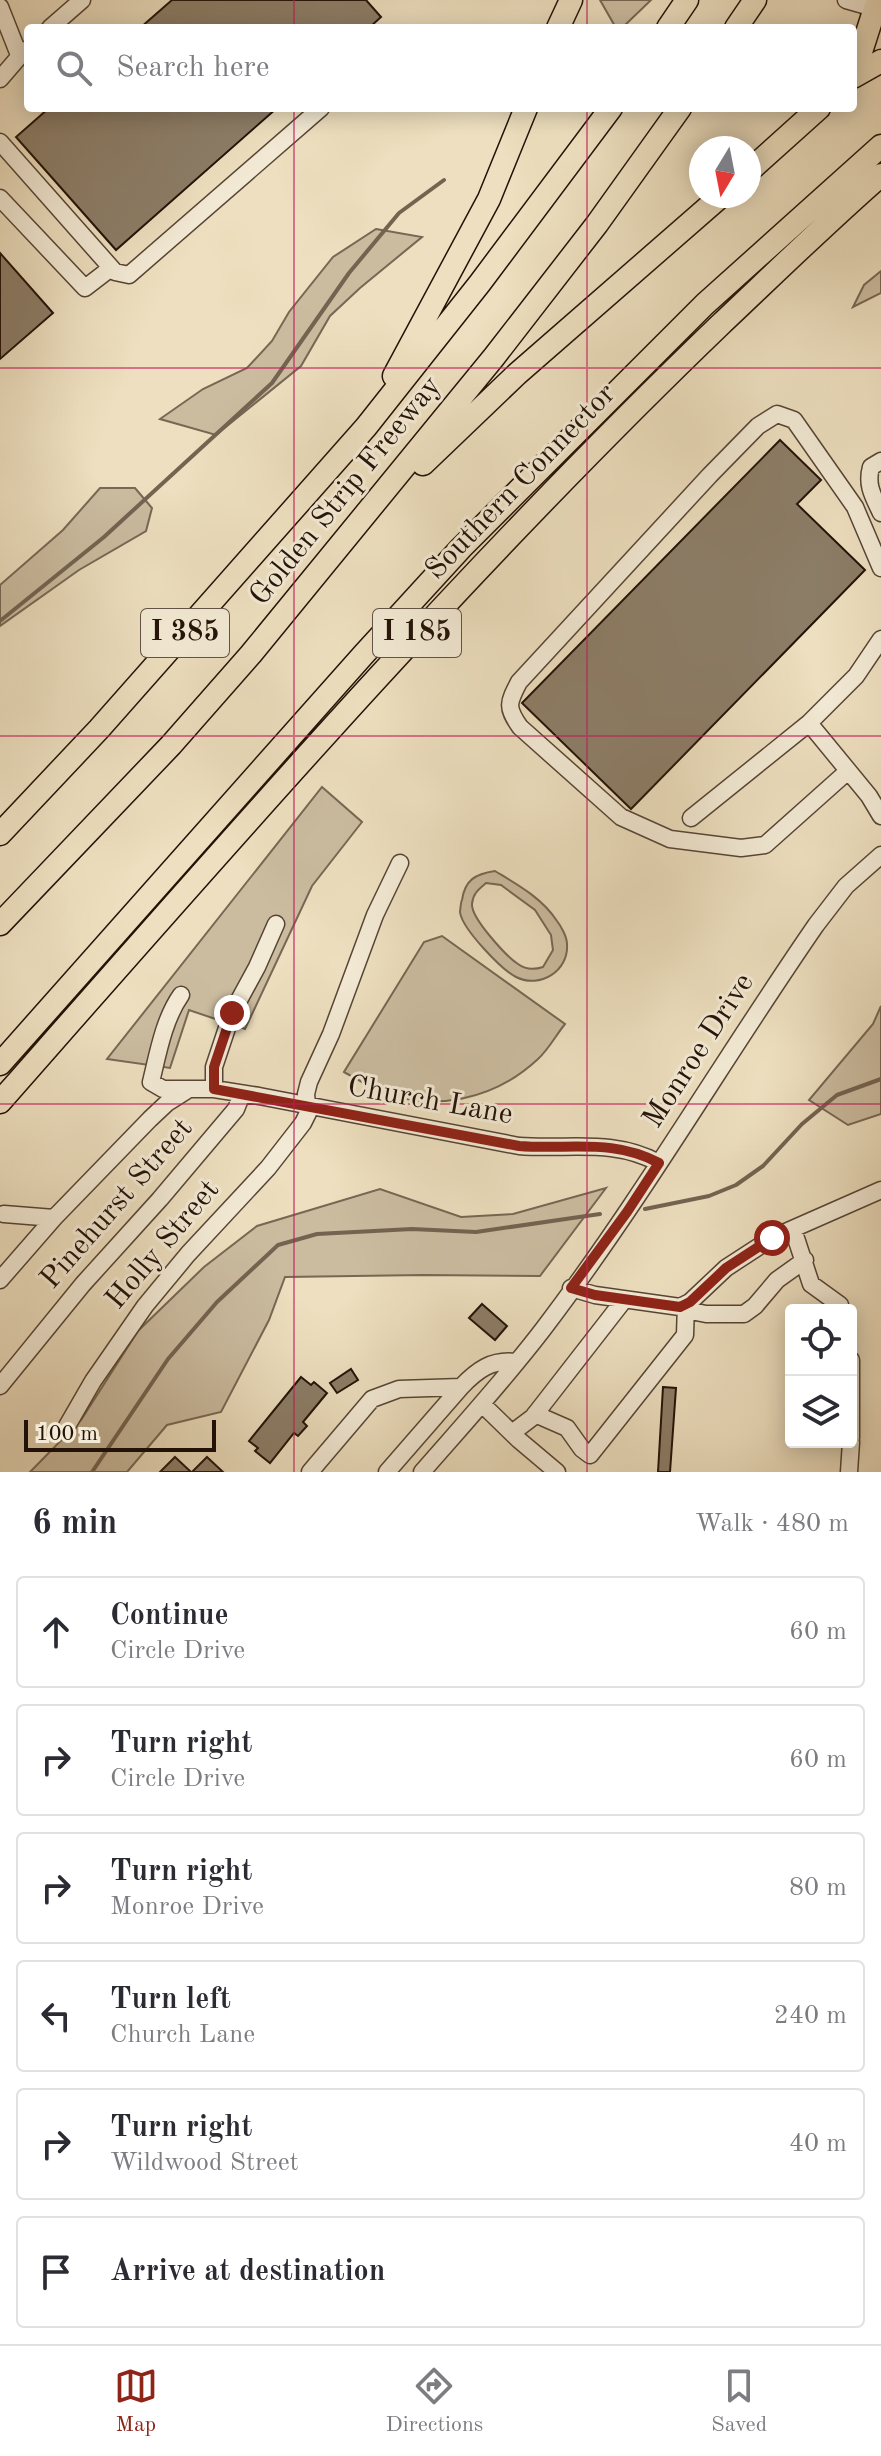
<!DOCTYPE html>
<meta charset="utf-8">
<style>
:root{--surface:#fff;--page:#f7f7f7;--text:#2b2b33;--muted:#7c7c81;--line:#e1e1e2;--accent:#8f2418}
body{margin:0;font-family:"Old Standard TT",serif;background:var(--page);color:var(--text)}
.controls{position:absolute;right:24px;bottom:24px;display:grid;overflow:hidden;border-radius:8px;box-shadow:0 4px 20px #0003}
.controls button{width:72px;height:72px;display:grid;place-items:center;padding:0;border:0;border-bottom:2px solid var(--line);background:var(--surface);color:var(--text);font:40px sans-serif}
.compass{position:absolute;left:689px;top:136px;width:72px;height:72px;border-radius:50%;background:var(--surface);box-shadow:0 4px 20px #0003;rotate:190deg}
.scale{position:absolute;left:24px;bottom:20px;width:192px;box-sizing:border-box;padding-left:8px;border:4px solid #231208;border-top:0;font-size:22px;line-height:28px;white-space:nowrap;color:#231208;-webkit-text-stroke:6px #f3ead5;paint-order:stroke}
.stop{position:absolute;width:24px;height:24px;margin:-18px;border:6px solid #8f2418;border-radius:50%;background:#fff}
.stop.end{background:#8f2418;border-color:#fff;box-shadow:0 2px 8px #0008}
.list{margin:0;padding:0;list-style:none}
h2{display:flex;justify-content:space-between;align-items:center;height:104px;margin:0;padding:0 32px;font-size:34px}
h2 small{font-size:26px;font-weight:400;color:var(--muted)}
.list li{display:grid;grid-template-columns:52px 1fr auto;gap:24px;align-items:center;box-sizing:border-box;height:112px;margin:0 16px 16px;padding:0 16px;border:2px solid var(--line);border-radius:8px}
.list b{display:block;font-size:30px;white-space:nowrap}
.list p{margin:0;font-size:26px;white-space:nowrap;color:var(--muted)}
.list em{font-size:26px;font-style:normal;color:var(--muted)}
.icon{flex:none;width:44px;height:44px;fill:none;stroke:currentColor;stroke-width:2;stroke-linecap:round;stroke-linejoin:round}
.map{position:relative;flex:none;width:881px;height:1472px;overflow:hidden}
.search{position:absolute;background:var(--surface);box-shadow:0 4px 20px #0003;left:24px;right:24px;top:24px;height:88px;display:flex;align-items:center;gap:20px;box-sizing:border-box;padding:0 28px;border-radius:8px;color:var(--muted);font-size:30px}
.sheet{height:872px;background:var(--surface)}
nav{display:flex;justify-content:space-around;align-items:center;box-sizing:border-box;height:112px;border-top:2px solid var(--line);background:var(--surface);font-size:22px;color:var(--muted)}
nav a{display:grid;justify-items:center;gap:4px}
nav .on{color:var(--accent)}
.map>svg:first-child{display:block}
</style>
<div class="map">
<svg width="881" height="1472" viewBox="0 0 881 1472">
<rect width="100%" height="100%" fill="#eddfbf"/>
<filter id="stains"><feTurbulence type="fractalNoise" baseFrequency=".0025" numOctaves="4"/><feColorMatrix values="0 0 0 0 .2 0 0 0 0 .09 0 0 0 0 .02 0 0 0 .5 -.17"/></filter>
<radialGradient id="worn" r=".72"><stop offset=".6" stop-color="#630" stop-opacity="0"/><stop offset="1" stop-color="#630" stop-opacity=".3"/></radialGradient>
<path fill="#cbbca0" stroke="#776754" stroke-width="2" fill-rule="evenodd" d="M600,0H651L622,28H616Z
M376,229L422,237L360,288L330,316L301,366L216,435L160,419L203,389L247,368L272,341L289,312L333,257Z
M881,271V293L853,307L864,285Z
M100,488H135L152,508L146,531L79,570L0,626V585L63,530Z
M322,787L362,822L312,886L245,1029L189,1010L170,1068L107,1059Z
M495,871C518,885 542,898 557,921C561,926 567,937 567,944C569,971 540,989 516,977C502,970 462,929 460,912C460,912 461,901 462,900C465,880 475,874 495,871ZM486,883L501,885L535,910L551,935L553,950L543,967C534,970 526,970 518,964C506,956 471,918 472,904C473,893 479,889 486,883Z
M442,936L565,1024C556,1035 549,1049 538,1059C494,1100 434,1113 377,1090C366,1085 355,1078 344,1072L424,942Z
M881,1006V1114L848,1125L809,1100L873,1024Z
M606,1188L540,1276L423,1275L285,1277L269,1320L221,1412L167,1425L127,1472H30L81,1420L138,1331L204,1267L257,1226L380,1189L461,1217L513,1214Z"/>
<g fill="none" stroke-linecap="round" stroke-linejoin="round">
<path stroke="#736351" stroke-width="4" d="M0,621L104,537L272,383L349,273L399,213L444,180
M645,1209L709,1196L736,1185L763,1166L802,1124L837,1095L881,1079
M92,1472L168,1359L217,1302L278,1245L317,1234L412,1229L476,1232L600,1214"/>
</g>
<path fill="#8c7d67" stroke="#231208" stroke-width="2" d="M172,0H366L381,17L369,28H140Z
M49,108H277L116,250L16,137Z
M0,253L53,313L0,359Z
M780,440L821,480L797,504L865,570L631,809L522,703Z
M482,1304L507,1326L495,1340L469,1318Z
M351,1369L358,1380L337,1393L330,1383Z
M301,1377L311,1385L314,1382L327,1393L303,1422L307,1426L298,1436L294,1433L270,1463L255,1451L258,1448L249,1441Z
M663,1387L676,1388L670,1472H658Z
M175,1457L191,1472H160Z
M207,1457L223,1472H192Z"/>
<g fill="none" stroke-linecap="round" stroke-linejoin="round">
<g stroke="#564536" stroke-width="19">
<path id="minor" d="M846,0L881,10
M0,7L19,55
M50,28L82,0
M0,79L25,50
M0,142L115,272L129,275L321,108
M0,198L85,288L111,268
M881,461L871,467C866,485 873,496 881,513
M809,723L869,796L881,816
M848,771L765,845L741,848L670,839L621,817L520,727C506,707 508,703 519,682L710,475L758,426L777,414L794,420L855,507L881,568
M691,818L809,723L856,676L881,639
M181,995C164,1019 158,1053 151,1082L163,1089H214L259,1096L519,1146C569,1150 613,1138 659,1163
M214,1089V1067L232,1013L257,967L276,924
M4,1214L54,1218
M793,1229L811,1284L840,1305
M0,1280L54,1218L150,1119L167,1103L186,1091
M571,1288L595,1295L680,1307L690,1302L726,1268L772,1238L881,1190
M686,1310L706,1314H744L755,1306L777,1280L805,1260
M851,1360V1438
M0,1386L83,1284L160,1199L236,1109L242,1094
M461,1387C477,1370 492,1359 516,1362
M482,1404L519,1440L557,1472
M535,1414L567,1428L582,1449L590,1455L685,1335L686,1304
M67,1426L93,1381L145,1306L188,1254L268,1168L303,1123L308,1113L306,1094L309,1082L331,1034L375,915L400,863
M512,1433L533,1417L624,1300
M310,1472L372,1399L399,1389L461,1387L387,1472
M422,1472C463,1425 506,1378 544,1328C642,1199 724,1058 816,925L846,886L881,855
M849,1472L851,1442"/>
</g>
<g stroke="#231208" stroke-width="25">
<path id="highway" d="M558,28L571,0
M668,28L687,0
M736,28L755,0
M853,67L860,55L875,8
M853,77L881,61
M749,171L819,108
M394,376L489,199L526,108
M423,464L517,374L721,196
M0,834L99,729L366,427L480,283L611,108
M0,924L171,745L251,654L494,357L597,224L680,108
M0,1064L364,654L461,548L705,304L881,146
M0,1102C234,836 466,569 721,324C774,274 826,223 881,175"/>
</g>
<use href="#minor" stroke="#f3ead5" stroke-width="16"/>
<use href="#highway" stroke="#eddfbf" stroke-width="22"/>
</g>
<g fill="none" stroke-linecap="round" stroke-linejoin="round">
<path stroke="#8f2418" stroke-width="10" d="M232,1013L214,1067V1089L519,1146C569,1150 613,1138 659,1163L627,1212L571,1288L595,1295L680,1307L690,1302L726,1268L772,1238"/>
</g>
<path fill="none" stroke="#c2185b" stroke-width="2" stroke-opacity="0.55" d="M294,0V28M587,0V28M294,108V1472M587,108V1472M0,368H881M0,736H881M0,1104H881"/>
<g text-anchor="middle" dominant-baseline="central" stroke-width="6" stroke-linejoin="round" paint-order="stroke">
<g fill="#f3ead5" stroke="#615346" stroke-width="2">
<rect x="141" y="609" width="88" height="48" rx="6"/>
<rect x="373" y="609" width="88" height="48" rx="6"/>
</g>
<g font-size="28" font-weight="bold" fill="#231208">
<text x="185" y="633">I 385</text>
<text x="417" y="633">I 185</text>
</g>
<g font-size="30" fill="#231208" stroke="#f3ead5">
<text transform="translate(521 482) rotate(-46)">Southern Connector</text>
<text transform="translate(346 491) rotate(-51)">Golden Strip Freeway</text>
<text transform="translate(699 1051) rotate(-57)">Monroe Drive</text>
<text transform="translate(430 1101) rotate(10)">Church Lane</text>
<text transform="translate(117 1204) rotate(-49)">Pinehurst Street</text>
<text transform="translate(163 1245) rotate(-50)">Holly Street</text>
</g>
</g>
<rect width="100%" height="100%" filter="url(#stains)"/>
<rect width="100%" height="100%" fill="url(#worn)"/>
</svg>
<div class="controls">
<button><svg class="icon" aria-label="locate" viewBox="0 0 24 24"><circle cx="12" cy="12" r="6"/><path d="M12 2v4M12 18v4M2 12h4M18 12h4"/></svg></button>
<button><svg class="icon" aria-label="layers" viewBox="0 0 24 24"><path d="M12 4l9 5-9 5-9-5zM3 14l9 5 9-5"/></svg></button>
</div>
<svg class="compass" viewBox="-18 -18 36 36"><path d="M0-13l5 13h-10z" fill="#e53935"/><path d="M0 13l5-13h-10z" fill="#7c7c81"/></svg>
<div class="scale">100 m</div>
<div class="stop" style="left:772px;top:1238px"></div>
<div class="stop end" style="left:232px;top:1013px"></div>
<div class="search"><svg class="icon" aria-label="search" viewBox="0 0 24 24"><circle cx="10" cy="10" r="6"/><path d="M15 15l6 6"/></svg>Search here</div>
</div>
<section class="sheet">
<h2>6 min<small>Walk · 480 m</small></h2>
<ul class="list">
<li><svg class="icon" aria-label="ahead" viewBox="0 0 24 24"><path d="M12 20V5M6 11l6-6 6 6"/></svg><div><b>Continue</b><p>Circle Drive</p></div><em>60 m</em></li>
<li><svg class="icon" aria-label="right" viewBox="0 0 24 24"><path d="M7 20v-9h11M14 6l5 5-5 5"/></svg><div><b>Turn right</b><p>Circle Drive</p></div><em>60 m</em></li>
<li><svg class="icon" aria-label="right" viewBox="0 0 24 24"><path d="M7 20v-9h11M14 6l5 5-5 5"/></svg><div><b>Turn right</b><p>Monroe Drive</p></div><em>80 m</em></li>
<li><svg class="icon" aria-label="left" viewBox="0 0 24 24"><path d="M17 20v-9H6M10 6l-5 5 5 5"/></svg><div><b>Turn left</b><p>Church Lane</p></div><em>240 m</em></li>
<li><svg class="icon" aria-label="right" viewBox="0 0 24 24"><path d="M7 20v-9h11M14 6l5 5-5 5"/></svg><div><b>Turn right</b><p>Wildwood Street</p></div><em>40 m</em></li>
<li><svg class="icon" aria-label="arrive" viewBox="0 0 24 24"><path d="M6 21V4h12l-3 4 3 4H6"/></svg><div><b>Arrive at destination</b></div></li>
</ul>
</section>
<nav>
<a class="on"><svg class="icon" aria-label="map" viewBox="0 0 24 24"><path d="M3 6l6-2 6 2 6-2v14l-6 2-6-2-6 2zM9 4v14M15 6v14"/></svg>Map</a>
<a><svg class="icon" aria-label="directions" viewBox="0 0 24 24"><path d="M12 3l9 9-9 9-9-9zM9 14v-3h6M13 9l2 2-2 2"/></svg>Directions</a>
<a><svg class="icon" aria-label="saved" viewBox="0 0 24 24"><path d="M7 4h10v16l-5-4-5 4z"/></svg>Saved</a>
</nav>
